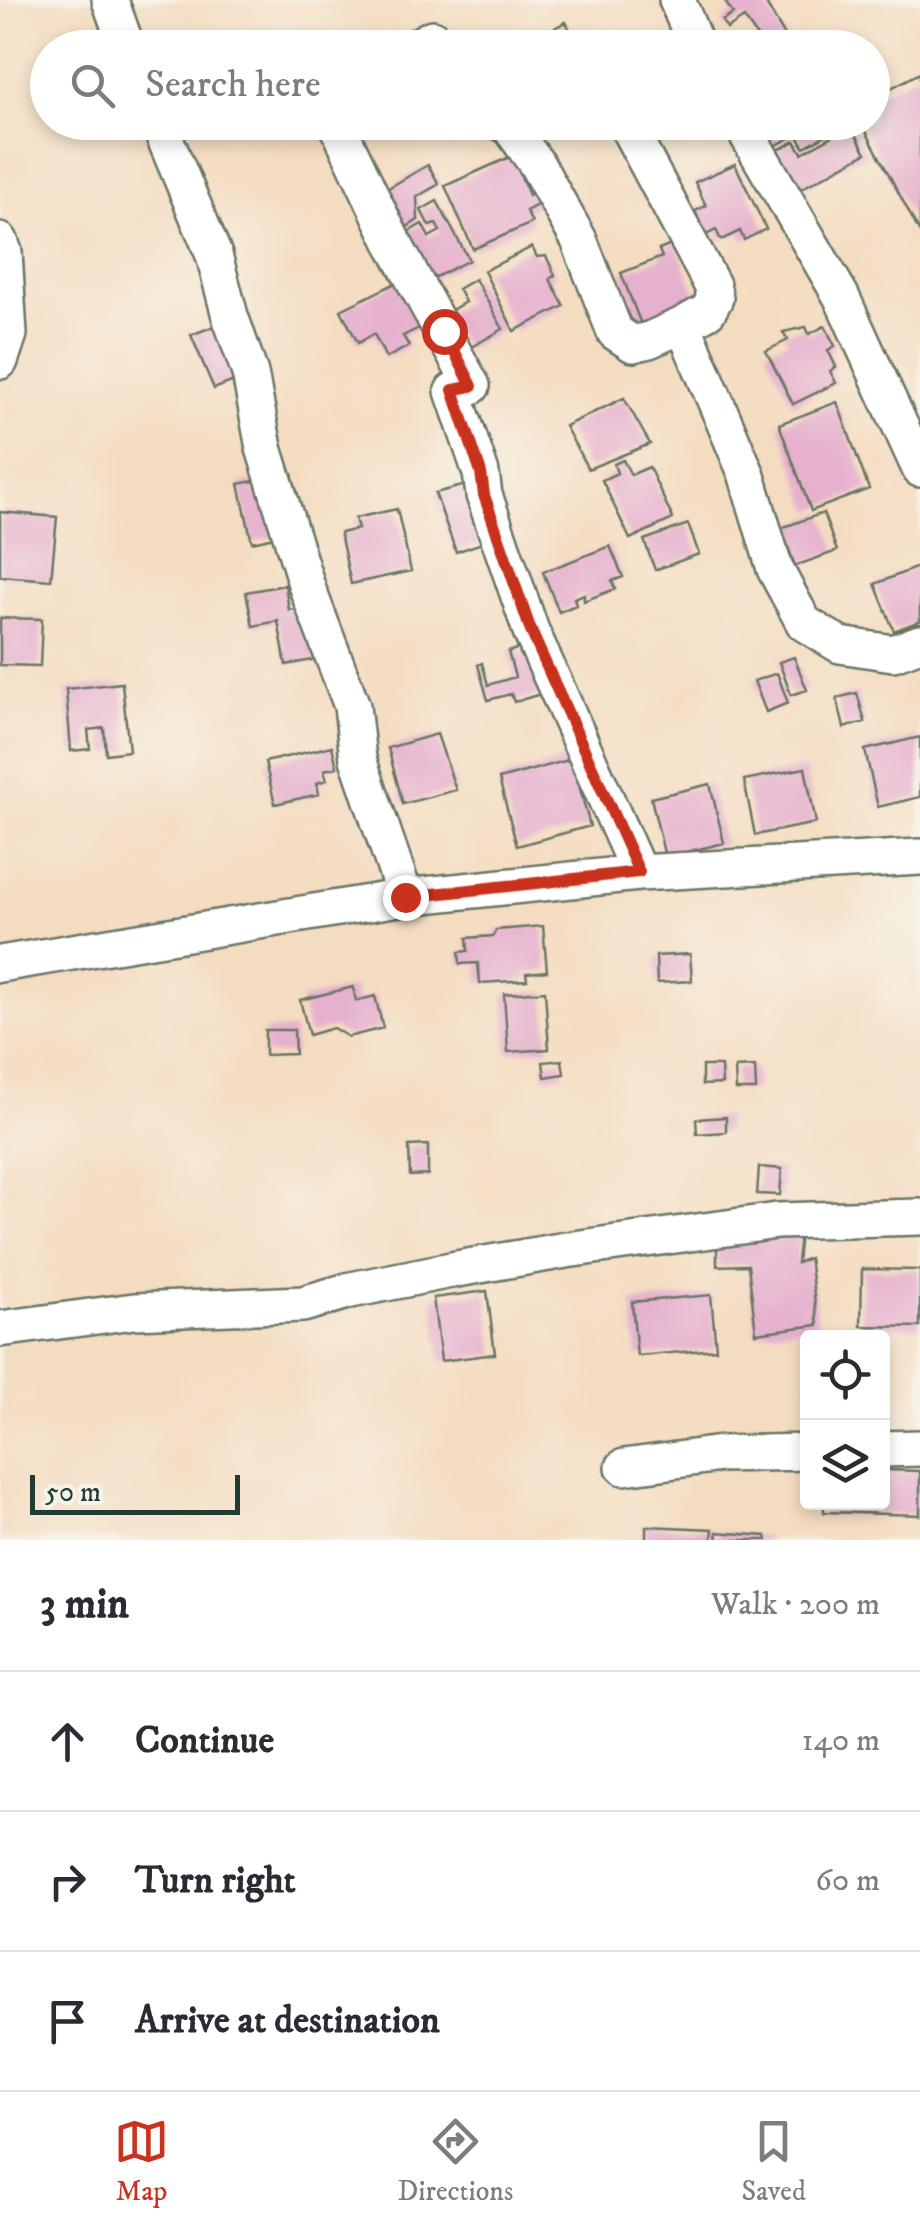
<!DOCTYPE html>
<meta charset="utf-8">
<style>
:root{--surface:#fff;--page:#f7f7f7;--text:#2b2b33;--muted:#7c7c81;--line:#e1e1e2;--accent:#c8321e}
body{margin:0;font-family:"IM FELL DW Pica",serif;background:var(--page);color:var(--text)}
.controls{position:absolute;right:30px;bottom:30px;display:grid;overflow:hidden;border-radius:10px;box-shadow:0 5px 15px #0003}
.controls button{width:90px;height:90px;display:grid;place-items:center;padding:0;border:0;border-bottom:2px solid var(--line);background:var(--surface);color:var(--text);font:50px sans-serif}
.scale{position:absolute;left:30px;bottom:25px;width:210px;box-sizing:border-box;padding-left:10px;border:5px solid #1f3d34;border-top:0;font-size:28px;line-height:35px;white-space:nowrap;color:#1f3d34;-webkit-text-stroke:8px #f7f3e8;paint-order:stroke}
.stop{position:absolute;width:30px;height:30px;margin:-22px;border:8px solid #c8321e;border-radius:50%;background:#fff}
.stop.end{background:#c8321e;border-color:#fff;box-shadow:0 2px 10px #0008}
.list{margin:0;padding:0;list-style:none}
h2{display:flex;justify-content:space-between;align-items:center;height:130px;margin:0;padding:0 40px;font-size:42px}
h2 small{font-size:32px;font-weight:400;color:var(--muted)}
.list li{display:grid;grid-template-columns:65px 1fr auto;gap:30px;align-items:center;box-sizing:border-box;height:140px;padding:0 40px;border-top:2px solid var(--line)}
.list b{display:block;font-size:38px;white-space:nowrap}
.list em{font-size:32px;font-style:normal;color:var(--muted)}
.icon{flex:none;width:55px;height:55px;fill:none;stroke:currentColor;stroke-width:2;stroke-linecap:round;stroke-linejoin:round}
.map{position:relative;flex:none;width:920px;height:1540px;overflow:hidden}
.search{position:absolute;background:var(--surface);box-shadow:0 5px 15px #0003;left:30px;right:30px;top:30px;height:110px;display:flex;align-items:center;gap:25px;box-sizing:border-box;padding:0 35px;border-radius:55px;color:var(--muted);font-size:38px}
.sheet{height:550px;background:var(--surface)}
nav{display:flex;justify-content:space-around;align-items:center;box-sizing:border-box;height:140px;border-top:2px solid var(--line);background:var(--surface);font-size:28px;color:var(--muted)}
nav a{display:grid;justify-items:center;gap:5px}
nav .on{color:var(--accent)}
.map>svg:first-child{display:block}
</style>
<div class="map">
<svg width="920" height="1540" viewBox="0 0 920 1540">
<rect width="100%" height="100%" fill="#f7f3e8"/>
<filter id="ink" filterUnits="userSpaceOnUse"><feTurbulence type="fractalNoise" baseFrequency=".01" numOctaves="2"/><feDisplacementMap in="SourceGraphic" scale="20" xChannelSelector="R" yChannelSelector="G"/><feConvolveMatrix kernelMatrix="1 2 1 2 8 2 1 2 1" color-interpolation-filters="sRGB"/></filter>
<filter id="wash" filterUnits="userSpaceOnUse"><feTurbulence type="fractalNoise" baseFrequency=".0048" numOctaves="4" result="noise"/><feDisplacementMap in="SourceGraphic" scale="40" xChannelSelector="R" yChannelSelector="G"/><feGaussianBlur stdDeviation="2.25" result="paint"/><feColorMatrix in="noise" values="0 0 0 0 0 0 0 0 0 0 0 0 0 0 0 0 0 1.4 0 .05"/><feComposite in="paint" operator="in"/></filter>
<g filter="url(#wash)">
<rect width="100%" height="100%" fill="#f4dcc0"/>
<g id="blocks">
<path fill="#e6b1ce" d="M731,0H764L792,48H743L758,38L744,18L727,29L722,21L733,14L726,3Z
M566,22L579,48H516Z
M920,73V233L861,122H872V98Z
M636,122H694L648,145Z
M761,122H834L837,129L804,147L797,134L773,147Z
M851,126L866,153L795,192L773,153L795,141L802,153Z
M512,156L529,195L532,193L539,204L526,211L532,223L473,249L445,186Z
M735,164L766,229L744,240L740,231L721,240L716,230L706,235L695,211L706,206L695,182Z
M428,165L439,184L417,197L418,220L407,227L385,190Z
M437,201L469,260L426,282L401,236L422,224L429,237L440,231L436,224L429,226L421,210Z
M676,243L702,309L644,332L621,273L662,257L659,250Z
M532,247L537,257L546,256L555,275L550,279L564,306L514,331L484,271Z
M475,279L503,329L466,350L445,314L465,302L458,289Z
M402,280L425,325L403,336L409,346L386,358L374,334L358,343L341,310Z
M227,321L249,375L214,389L191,335Z
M825,326L835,346L828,350L836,367L830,371L836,383L793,404L766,351L788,340L783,332L806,327L809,334Z
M624,398L650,444L588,469L565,426Z
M837,402L869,489L811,511L779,424Z
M623,460L631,475L649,467L673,519L630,539L602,480L617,473L614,464Z
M292,473L305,530L252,542L239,484Z
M470,484L488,541L456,552L435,493Z
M397,509L411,571L351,584L340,533L358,529L355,518Z
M0,512L57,517L51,580L0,576Z
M823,513L837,551L795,566L781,528Z
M688,524L699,554L655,570L644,540Z
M610,546L623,577L612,581L615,589L584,601V594L574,598L576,605L559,612L543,572Z
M920,566V621L894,631L875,584Z
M285,585L289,610L329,602L339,655L286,665L278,621L253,626L246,592Z
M0,618L42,619L40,666L0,665Z
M519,648L521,657L537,653L544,693L514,702L511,694L488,700L478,665L482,663L488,685L515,677L508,652Z
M794,657L807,690L791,695L779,662Z
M777,673L788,703L766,712L754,681Z
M122,683L129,751L106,754L104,728L88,730L90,749L71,751L66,689Z
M857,693L865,722L844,728L837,698Z
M437,734L456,790L403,804L388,748Z
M920,737V797L878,807L865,750Z
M332,746L337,767L324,770L327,780L317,783L319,794L275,804L265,762Z
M572,759L590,826L517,846L499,779Z
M805,768L816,823L755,835L744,780Z
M710,784L724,843L665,857L651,798Z
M543,926L547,971L526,973L527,980L480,983L478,963L460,964L459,952L468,951L467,938L493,936L496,930Z
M690,954L692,981L657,983L656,956Z
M353,987L356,1001L375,996L383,1028L348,1037L333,1028L309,1035L300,1000Z
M545,991L549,1049L508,1052L504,994Z
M265,1030H294L295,1054L265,1055Z
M562,1060L564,1074L545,1077L543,1062Z
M702,1066H721L722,1084L702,1085Z
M755,1067L756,1090H736L735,1068Z
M726,1117V1132L697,1134L696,1119Z
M428,1145V1175L410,1176L409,1146Z
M759,1167L782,1169L780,1195L757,1194Z
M800,1233L797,1263L809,1258L818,1325L756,1333L748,1265L717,1266V1240Z
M862,1269L920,1270V1327L861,1326Z
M487,1291L495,1354L441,1361L433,1298Z
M711,1295L716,1349L637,1356L632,1302Z
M882,1470L920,1471V1515L824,1512V1502H882Z
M646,1526L713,1529L712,1540H646Z
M717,1532L766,1536L767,1540H718Z"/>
</g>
</g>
<g filter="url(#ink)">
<use href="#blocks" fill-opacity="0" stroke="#6a7565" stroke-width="2.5"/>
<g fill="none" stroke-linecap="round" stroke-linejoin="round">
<g stroke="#6a7565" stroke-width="40">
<path id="minor" d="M110,0L127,48
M677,0L697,48
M414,48L432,38L439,48
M158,122L214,255L230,316L250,373L264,448L308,590L352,706L358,759L405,897
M336,122L392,240L472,386L453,391L481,473L484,495L531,631L639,873
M501,122L510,127L536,163L579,240L615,332L633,344L649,340L683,325L746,473L775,569L804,623L840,645L893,653L920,643
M625,122L712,285L715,298L708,311L683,325
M740,122L841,296L920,469
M0,241L4,252L9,334L0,361
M0,964L405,897L639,873L920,857
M0,1329L134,1311L303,1304L351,1290L451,1270L566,1250L777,1221L920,1217
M882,1449L920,1448
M624,1467L721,1454L808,1452"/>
</g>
<use href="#minor" stroke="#fff" stroke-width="35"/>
</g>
</g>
<g fill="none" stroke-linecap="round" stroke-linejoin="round" filter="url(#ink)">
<path stroke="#c8321e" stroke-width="12" d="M405,897L639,872L531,631L484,495L481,473L453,390L472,386L444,331"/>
</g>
</svg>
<div class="controls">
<button><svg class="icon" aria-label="locate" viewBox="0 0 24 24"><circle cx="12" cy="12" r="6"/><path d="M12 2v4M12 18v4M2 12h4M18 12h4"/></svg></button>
<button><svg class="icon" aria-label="layers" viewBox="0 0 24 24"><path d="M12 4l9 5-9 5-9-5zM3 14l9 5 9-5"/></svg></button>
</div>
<div class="scale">50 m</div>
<div class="stop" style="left:444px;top:331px"></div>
<div class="stop end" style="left:405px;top:897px"></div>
<div class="search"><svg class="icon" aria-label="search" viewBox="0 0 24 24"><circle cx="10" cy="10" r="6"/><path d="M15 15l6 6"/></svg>Search here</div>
</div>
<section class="sheet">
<h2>3 min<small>Walk · 200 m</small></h2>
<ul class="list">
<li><svg class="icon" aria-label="ahead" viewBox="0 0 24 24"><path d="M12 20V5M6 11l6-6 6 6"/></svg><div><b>Continue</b></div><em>140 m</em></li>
<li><svg class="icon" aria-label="right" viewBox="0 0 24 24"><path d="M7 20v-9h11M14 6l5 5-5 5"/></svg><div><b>Turn right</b></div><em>60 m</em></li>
<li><svg class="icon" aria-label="arrive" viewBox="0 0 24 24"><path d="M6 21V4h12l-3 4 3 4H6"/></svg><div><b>Arrive at destination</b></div></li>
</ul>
</section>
<nav>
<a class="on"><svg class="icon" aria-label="map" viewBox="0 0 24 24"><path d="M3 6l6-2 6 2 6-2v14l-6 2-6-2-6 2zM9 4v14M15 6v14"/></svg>Map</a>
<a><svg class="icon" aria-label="directions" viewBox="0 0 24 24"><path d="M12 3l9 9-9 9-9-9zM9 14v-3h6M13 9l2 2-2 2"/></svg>Directions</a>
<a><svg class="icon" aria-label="saved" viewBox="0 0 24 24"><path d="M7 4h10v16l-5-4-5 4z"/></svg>Saved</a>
</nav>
